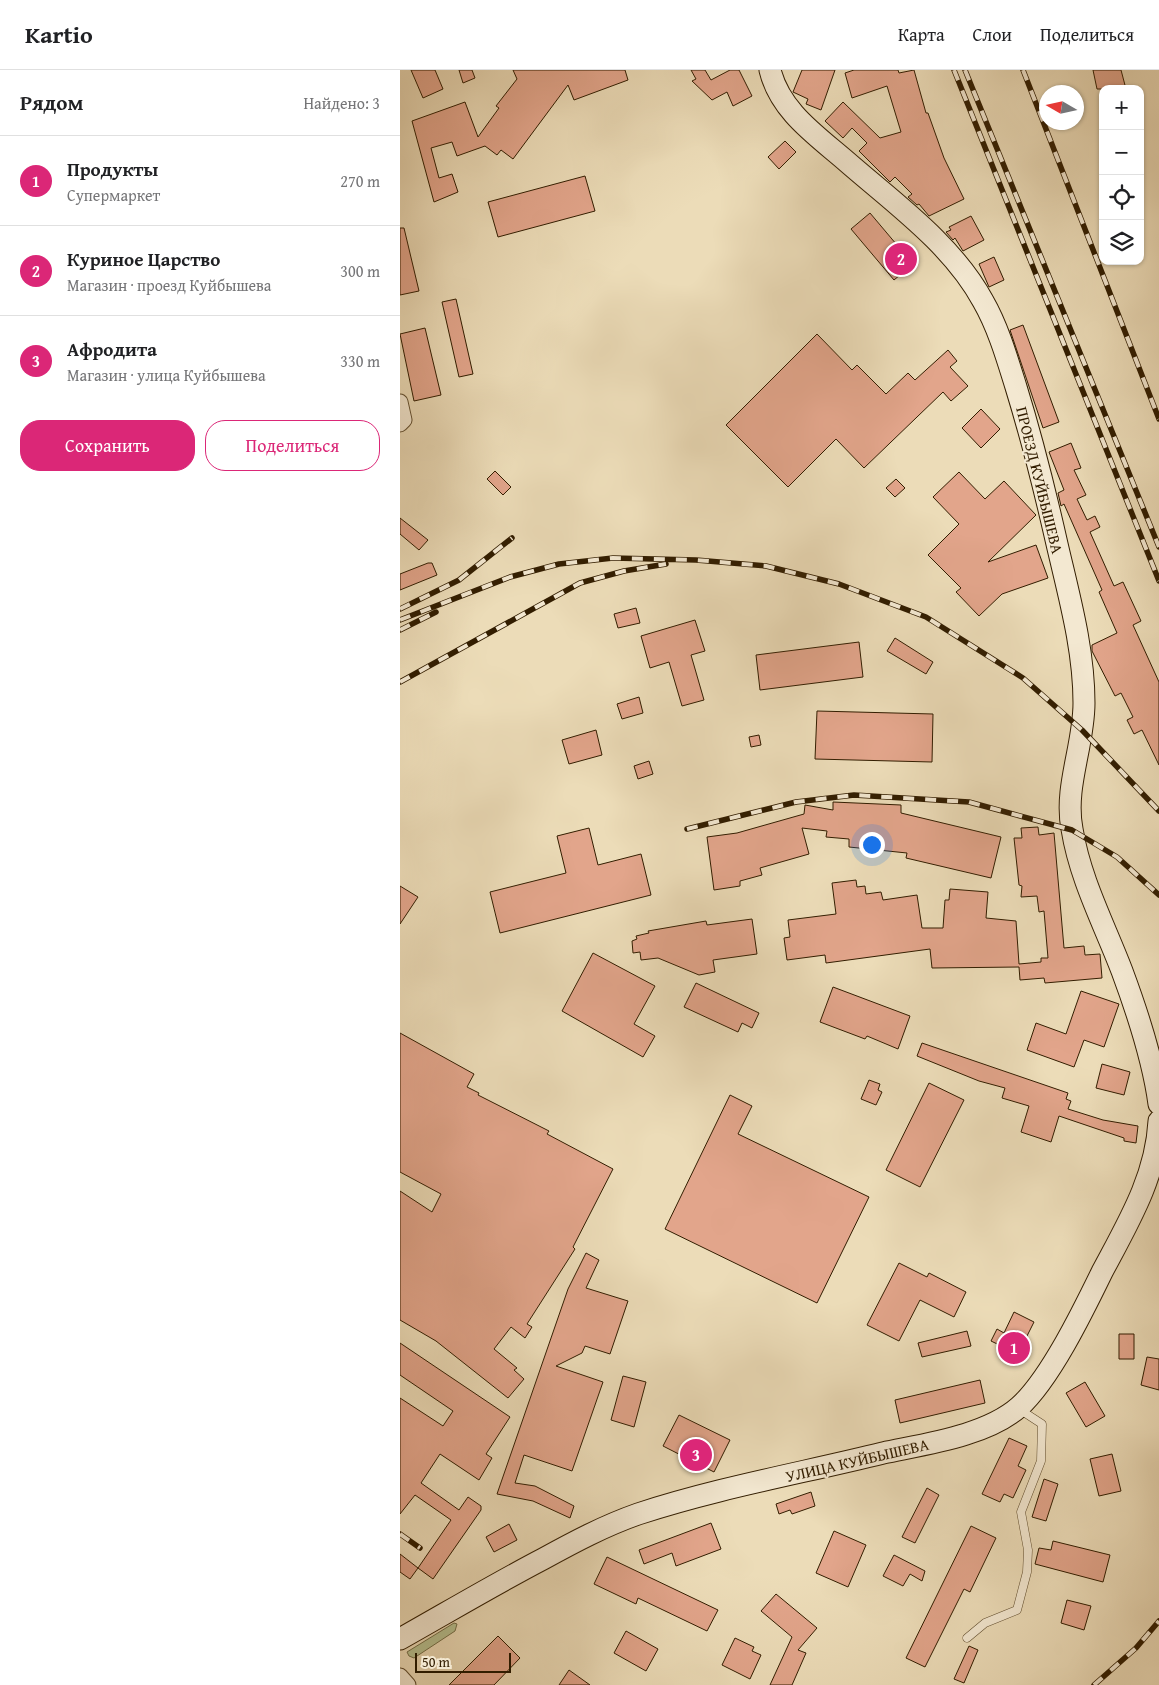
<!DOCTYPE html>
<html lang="ru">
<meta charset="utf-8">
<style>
:root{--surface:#fff;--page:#f2f2f2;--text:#202124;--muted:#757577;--line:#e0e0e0;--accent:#db2777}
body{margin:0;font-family:"Gentium Book Plus",serif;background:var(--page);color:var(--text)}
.controls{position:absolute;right:15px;top:15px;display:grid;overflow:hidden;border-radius:10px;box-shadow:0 1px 4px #0004}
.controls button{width:45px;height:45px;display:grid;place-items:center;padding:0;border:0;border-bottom:1px solid var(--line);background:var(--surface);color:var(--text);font:25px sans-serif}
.compass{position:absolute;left:639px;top:15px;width:45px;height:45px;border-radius:50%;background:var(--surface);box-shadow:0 1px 4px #0004;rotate:279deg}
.scale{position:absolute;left:15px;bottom:12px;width:96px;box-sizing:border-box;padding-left:5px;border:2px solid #321d00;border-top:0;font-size:14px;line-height:18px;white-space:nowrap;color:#321d00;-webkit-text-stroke:4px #f3e8d1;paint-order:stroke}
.you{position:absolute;left:471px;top:774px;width:18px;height:18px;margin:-12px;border:4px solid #fff;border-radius:50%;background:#1a73e8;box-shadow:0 0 0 8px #1a73e833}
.badge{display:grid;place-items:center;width:32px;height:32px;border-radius:50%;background:var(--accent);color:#fff;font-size:16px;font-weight:700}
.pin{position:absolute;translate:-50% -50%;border:2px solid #fff;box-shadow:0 1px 5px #0006}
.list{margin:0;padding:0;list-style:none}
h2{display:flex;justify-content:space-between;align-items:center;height:65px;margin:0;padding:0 20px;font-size:21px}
h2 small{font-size:16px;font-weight:400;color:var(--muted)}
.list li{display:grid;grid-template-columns:32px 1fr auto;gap:15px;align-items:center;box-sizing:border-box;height:90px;padding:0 20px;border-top:1px solid var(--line)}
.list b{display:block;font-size:19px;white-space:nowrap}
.list p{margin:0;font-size:16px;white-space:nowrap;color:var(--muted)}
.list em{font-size:16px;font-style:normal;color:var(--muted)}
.actions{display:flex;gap:10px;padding:15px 20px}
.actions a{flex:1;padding:11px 0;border:1px solid var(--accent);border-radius:20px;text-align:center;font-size:18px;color:var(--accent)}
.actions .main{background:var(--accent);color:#fff}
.icon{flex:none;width:28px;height:28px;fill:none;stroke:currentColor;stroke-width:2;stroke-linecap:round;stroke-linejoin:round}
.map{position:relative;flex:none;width:759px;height:1615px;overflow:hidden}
header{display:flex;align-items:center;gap:30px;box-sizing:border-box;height:70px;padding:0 25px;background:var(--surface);border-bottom:1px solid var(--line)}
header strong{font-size:24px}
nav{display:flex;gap:28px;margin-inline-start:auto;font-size:18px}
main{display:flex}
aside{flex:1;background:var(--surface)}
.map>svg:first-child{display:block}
</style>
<header>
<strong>Kartio</strong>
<nav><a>Карта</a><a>Слои</a><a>Поделиться</a></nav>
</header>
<main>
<aside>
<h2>Рядом<small>Найдено: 3</small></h2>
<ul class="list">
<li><span class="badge">1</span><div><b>Продукты</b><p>Супермаркет</p></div><em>270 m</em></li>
<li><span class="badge">2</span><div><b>Куриное Царство</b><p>Магазин · проезд Куйбышева</p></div><em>300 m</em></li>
<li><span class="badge">3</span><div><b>Афродита</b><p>Магазин · улица Куйбышева</p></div><em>330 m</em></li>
</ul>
<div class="actions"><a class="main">Сохранить</a><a>Поделиться</a></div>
</aside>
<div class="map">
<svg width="759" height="1615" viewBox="0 0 759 1615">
<rect width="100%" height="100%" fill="#ecdcb8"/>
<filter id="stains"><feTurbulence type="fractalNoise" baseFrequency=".004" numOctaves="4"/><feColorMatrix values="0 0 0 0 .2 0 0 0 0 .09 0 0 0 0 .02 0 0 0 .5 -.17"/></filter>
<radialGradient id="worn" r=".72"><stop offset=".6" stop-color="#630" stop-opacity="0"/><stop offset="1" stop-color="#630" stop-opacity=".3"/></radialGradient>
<path fill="#b6c090" stroke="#746e48" d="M54,1553L57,1554L55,1561L14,1588L9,1586L7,1582Z"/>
<path fill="#e2a58b" stroke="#321d00" d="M11,0H35L43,19L23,28Z
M59,0H72L75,8L63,13Z
M113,0H225L228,10L174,30L168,15L113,89L101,80L97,85L85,76L57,86L52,72L31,78L39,108L52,104L58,122L34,132L12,51L65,32L78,67L99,38L96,36L117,9Z
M291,0H305L311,10L330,0H339L352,26L333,36L327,22L312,30L292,11L296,9Z
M402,0H435L421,40L406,34L408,29L393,22Z
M454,0H498L499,3L514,0L526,43H528L544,88L564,129L529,146L519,134L517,135L508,127L512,124L495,107L490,112L459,81L467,73L452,58L443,68L425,51L443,32L480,68L501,62L487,16L452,28L445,3Z
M693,0H721L726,19H697Z
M385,71L396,82L379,99L368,87Z
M185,106L195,141L98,167L88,132Z
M470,143L513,194L494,210L451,159Z
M571,146L584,170L563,181L555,168L553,170L546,162L551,160L549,157Z
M0,158H4L19,221L0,225Z
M594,187L604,210L589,217L579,194Z
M56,229L73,304L59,307L42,232Z
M623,255L659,352L643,358L610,260Z
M25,258L41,325L14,331L0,264Z
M417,264L452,300L457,295L486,324L508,303L515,310L548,280L557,291L550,297L568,316L551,331L543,322L464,398L436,369L388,417L326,355Z
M581,339L600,359L581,378L562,358Z
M671,373L681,398L674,400L686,425L677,429L687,450L695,446L700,457L690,462L714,516L723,512L741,551L733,555L759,612V695L742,660L734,664L727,650L733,647L721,623L715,626L692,581V575L717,563L699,522L702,520L664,434L661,436L658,423L664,420L649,382Z
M95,401L111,417L103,425L87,409Z
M559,402L585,429L604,411L636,445L588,492L636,475L648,508L602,524L579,546L556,522L561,518L528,485L559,454L533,427Z
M496,409L505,418L495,427L486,418Z
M0,448L28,470L19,480L0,464Z
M28,493H32L37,505L0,520V504Z
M236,538L240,553L218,558L214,544Z
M295,550L305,581L291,585L304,630L282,636L269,592L250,598L241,566Z
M495,568L533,592L526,604L487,581Z
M459,572L463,607L360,620L356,585Z
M239,627L243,643L222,649L217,634Z
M417,641L533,644L532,692L415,689Z
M196,660L202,685L169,694L162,670Z
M359,665L361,675L351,677L349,667Z
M249,691L253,704L238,709L234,696Z
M433,732L501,735V743L601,767L591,808L506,788L507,783L449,777V769L426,767L427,761L402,758L409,784L360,798L362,805L340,811V816L314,820L307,767L337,763L404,744L405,735L433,740Z
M638,757L639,765L654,763L664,878L684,876L685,885L700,884L702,908L645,913L644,908L620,910L619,897L532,898L530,879L426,893L425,885L387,890L384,868L390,867L388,850L436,844L432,813L456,810L457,817L465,816L466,824L481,822L483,830L517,825L522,858H543L545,830H549L550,819L588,822L586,848L616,851L619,894L641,892V888H648L644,841L639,842L637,826L621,827L622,816L619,815L614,768H622L621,758Z
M189,758L198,795L241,784L251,825L100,863L90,822L166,803L157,766Z
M0,816L18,827L0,854Z
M352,849L357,884L313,890L315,902L299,905L258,888L241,890L240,882L233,883L232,871L237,869L236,866L249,863L248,861L306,851L307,855Z
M193,883L255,916L234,954L255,966L243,987L162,941Z
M296,913L359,943L352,958L342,953L338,962L284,937Z
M433,917L510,946L498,979L467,966L465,969L420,952Z
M681,921L719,934L704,977L684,970L674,997L627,980L636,953L666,964Z
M0,963L74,1004L67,1017L79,1023L78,1025L149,1061L147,1064L213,1099L173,1177L175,1179L127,1254L132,1257L125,1268L111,1257L94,1279L117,1298L114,1300L124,1309L108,1328L36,1271L0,1250V1121L32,1142L41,1124L0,1102Z
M522,973L668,1023L666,1029L671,1031L668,1039L703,1050L738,1056L736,1073L724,1071V1068L659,1046L651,1072L621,1062L629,1036L602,1028L605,1018L579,1011L517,986Z
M702,994L730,1002L724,1025L696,1018Z
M469,1010L480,1014L478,1020L482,1022L476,1035L461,1029Z
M529,1013L564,1030L520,1117L486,1100Z
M330,1025L352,1036L338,1064L469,1127L417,1233L265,1159Z
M186,1183L199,1190L186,1218L228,1231L210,1284L185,1276L182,1283L156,1296L203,1312L172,1401L124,1385L115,1413L135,1416L174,1436L170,1448L133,1431L97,1424L168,1219Z
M499,1193L527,1207L529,1203L566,1222L554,1247L520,1230L499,1271L467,1255Z
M614,1242L634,1252L618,1284L591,1271L597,1259L604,1263Z
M567,1261L571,1276L522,1287L518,1273Z
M719,1264H734V1289H719Z
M0,1273L110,1347L86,1384L92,1388L79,1410L40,1384L21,1413L59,1440L68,1427L81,1436V1440L33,1509L18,1498L10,1509L0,1502V1484L18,1498L51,1450L15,1425L0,1444V1328L43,1356L53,1341L0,1305Z
M747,1287L759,1289V1320L741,1315Z
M223,1306L246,1312L234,1357L211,1350Z
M580,1310L585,1333L500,1353L495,1330Z
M685,1312L705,1346L686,1357L666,1323Z
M279,1345L330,1370L314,1402L263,1376Z
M609,1368L627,1376L618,1396L626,1400L613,1428L604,1424L600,1432L582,1424Z
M712,1384L721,1421L699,1426L690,1389Z
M644,1409L658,1414L646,1451L632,1447Z
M527,1418L539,1425L515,1473L502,1467Z
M411,1422L415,1436L392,1444L390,1440L379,1444L376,1434Z
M311,1453L321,1479L276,1496L272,1483L244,1494L239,1480Z
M109,1454L117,1470L94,1482L86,1467Z
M571,1456L596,1468L570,1522L564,1519L525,1597L506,1588Z
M434,1461L466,1475L448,1517L416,1503Z
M653,1471L710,1485L703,1512L635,1494L639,1478L651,1480Z
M494,1485L525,1501L522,1511L510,1504L503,1516L483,1506Z
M207,1487L318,1540L307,1561L238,1528L236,1534L194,1514Z
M376,1524L417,1558L398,1580L406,1583L392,1615H370L392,1567L361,1541Z
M667,1530L691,1536L684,1560L661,1553Z
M226,1561L258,1579L246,1601L214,1583Z
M98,1566L120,1588L94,1615H49Z
M335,1568L354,1577L352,1581L361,1585L350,1609L322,1595Z
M569,1576L578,1580L564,1613L554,1609Z
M169,1600L190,1615H159Z"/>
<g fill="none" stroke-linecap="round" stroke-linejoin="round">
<g stroke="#604d2e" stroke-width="9">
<path id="lane" d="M567,1568L585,1553L617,1540L627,1502L628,1480L621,1442L641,1391L642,1354L619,1339"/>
</g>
<g stroke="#604d2e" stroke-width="17">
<path id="street" d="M0,332L4,350L0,354
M0,1606L8,1615"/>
</g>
<g stroke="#321d00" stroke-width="23">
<path id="secondary" d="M370,0C380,41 416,65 446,91C494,133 552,174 583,231C598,257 607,288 616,317C632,369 645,421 657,474C669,526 684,579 684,633C684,676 664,717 672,759C680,809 704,854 722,901C738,944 753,989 759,1034
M0,1569C48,1542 95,1514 143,1489C174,1472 204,1456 238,1444C317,1418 402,1403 483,1383C525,1374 586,1366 619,1337C650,1309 683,1241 702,1202C728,1153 756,1107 759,1051"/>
</g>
<use href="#lane" stroke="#f3e8d1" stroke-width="8"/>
<use href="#street" stroke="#f3e8d1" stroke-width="15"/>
<use href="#secondary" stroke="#f3e8d1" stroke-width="21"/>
<g stroke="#321d00" stroke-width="5.5">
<path id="rail" d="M554,0L759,511
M565,0L759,477
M623,0L759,349
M0,539L59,510L112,468
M0,550L110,507L159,494L213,488L296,490L366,496L439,514L526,547L623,608L682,660L759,741
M0,560L36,542
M0,612L180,513L224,501L266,494
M287,759L396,732L454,725L569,732L672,760L717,787L759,825
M0,1464L20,1478
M694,1615L736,1578L759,1551"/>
</g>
<use href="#rail" stroke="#f3e8d1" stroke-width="4" stroke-dasharray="11" stroke-linecap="butt"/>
</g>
<g text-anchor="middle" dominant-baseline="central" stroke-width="4" stroke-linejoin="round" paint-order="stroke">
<g font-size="16" fill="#321d00" stroke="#f3e8d1">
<text transform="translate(640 410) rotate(76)">ПРОЕЗД КУЙБЫШЕВА</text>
<text transform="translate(457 1390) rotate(-13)">УЛИЦА КУЙБЫШЕВА</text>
</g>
</g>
<rect width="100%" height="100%" filter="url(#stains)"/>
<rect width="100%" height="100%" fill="url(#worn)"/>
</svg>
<div class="controls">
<button>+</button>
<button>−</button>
<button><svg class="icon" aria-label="locate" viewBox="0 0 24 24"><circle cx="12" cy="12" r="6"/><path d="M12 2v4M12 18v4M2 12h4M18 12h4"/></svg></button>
<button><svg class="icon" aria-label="layers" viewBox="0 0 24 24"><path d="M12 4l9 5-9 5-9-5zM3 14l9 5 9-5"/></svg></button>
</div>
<svg class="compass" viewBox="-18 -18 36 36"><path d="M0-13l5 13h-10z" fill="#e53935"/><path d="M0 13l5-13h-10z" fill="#757577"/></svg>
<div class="scale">50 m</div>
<div class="you"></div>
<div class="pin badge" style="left:614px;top:1278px">1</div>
<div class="pin badge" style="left:501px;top:189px">2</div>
<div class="pin badge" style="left:296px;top:1385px">3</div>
</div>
</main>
